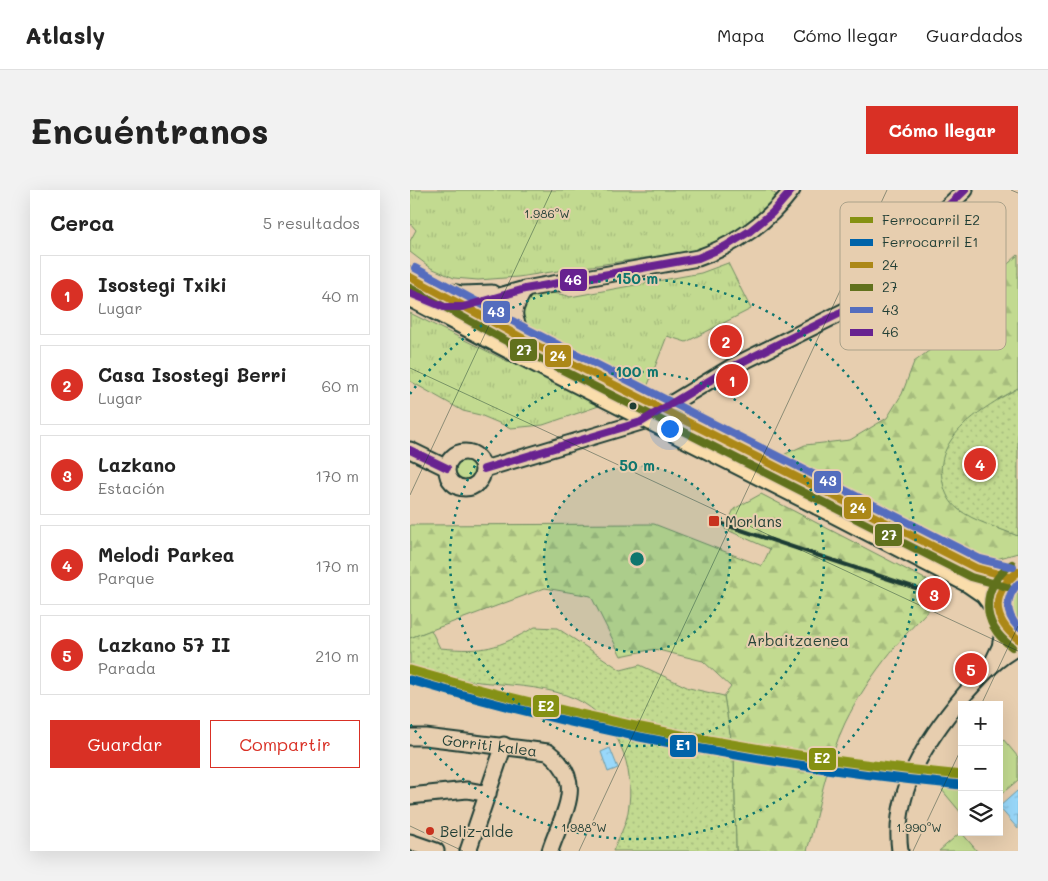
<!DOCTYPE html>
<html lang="es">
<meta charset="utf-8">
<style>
:root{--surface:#fff;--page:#f2f2f2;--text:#222;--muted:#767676;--line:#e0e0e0;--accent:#d93025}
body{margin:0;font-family:Mali,sans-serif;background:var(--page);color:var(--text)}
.controls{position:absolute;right:15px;bottom:15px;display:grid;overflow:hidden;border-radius:0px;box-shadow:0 5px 20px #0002}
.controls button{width:45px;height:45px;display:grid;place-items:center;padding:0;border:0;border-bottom:1px solid var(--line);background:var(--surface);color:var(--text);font:25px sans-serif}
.you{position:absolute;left:259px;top:238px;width:18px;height:18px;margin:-12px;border:4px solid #fff;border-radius:50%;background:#1a73e8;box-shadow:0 0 0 8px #1a73e833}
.badge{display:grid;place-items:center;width:32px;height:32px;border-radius:50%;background:var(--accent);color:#fff;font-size:16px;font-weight:700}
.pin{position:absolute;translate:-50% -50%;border:2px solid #fff;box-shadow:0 1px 5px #0006}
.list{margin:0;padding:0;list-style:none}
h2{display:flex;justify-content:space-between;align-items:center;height:65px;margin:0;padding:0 20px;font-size:21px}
h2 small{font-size:16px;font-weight:400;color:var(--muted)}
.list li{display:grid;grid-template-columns:32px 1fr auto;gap:15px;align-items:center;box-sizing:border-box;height:80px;margin:0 10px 10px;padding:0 10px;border:1px solid var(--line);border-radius:0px}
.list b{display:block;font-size:19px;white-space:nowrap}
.list p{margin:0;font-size:16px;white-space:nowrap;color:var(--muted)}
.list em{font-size:16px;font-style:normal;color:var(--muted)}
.actions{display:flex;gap:10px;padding:15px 20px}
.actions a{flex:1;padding:11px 0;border:1px solid var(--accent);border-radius:0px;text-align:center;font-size:18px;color:var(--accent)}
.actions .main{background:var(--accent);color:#fff}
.icon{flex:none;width:28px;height:28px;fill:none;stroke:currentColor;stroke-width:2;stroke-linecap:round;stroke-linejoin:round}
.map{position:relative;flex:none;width:608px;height:661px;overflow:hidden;border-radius:0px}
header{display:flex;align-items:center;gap:30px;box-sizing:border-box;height:70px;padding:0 25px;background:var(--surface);border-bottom:1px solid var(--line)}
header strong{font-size:24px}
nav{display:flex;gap:28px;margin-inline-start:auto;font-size:18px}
.intro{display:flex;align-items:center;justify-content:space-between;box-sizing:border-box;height:120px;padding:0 30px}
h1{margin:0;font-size:35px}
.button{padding:12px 22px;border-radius:0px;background:var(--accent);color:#fff;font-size:18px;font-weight:700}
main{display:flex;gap:30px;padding:0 30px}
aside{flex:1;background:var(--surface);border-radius:0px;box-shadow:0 5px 20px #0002}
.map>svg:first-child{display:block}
</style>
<header>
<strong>Atlasly</strong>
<nav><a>Mapa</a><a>Cómo llegar</a><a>Guardados</a></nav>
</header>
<div class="intro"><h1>Encuéntranos</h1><a class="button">Cómo llegar</a></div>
<main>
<aside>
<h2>Cerca<small>5 resultados</small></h2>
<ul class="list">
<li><span class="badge">1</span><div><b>Isostegi Txiki</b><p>Lugar</p></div><em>40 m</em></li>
<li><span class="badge">2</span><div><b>Casa Isostegi Berri</b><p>Lugar</p></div><em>60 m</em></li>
<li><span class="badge">3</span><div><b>Lazkano</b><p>Estación</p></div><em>170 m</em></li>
<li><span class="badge">4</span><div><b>Melodi Parkea</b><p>Parque</p></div><em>170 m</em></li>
<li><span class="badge">5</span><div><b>Lazkano 57 II</b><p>Parada</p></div><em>210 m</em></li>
</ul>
<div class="actions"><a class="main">Guardar</a><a>Compartir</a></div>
</aside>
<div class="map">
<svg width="608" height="661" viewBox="0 0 608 661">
<defs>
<pattern id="grass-tufts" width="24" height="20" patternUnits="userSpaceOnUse" patternTransform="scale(1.25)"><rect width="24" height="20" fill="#c2da90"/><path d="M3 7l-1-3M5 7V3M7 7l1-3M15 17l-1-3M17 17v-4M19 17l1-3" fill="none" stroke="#a6bc7d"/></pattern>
<pattern id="forest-firs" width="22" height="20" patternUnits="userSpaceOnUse" patternTransform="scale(1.25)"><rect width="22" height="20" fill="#c2da90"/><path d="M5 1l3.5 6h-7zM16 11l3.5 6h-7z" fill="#a6bc7d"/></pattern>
<pattern id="park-dots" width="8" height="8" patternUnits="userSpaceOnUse" patternTransform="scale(1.25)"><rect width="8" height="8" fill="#c2da90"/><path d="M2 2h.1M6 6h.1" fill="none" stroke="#a6bc7d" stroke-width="1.8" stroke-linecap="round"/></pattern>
<pattern id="water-ripples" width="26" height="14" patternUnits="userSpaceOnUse" patternTransform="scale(1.25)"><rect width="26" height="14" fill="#99d8fa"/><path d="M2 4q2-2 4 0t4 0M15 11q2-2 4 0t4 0" fill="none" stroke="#83bad7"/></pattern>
</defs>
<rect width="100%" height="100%" fill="#e7ceaf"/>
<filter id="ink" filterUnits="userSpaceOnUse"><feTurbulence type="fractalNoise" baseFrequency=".02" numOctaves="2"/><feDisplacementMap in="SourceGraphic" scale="10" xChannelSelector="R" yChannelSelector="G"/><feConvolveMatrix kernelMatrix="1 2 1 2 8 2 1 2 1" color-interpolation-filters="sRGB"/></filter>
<g filter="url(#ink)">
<path fill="url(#grass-tufts)" stroke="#708c62" d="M0,0H360L369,7C339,35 320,49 281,61L108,87L68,90L44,88L21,78L0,62V51L6,40L0,33Z
M318,73L341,119L276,152L257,146L236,200L133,235L101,238L70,225L53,221L0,191V123L105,175L118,143L110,128C111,123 112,116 114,112C121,101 151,102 160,107L291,83Z
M44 280a11 11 0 1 1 22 0a11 11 0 1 1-22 0Z"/>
<path fill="url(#forest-firs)" stroke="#708c62" d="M608,65V198L588,209L548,319L573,332L608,346V363L586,369L565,367L373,265L395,255L440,250L477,228L492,204L504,172L556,133L565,103Z
M351,304L538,401C497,440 460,482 435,533C416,573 409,619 397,661H326L324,569L314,506L321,497L293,471L244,459L211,466L181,406L135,398L0,448V335L244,334L352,376L360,359L315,339L324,319Z"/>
<path fill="url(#park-dots)" stroke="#708c62" d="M608,198V346C589,338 565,332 548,319C540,313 535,303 533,293C521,247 575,217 608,198Z
M125,437L147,438L211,480L230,475L279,498L314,506L324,569L326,661H203C208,649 216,635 218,622C226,577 208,529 166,509C139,497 108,496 80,493C54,491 26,484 0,487V448L21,440L30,458C75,462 86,459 125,437Z"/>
<path fill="#c2da90" stroke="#708c62" d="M102,107L97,119V131L70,116Z
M608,393V438C593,425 594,406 608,393Z
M593,549L608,567V590L589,606V552Z
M552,583V624L532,600Z
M551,642L567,661H529Z"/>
<path fill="url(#water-ripples)" stroke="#689aab" d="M200,558L208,578L198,582L191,562Z
M607,601L608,602V639L589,617Z"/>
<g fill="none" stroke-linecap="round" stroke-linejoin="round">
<g stroke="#1f3d34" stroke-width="19">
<g id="minor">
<path d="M32,100L52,104L82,103"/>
<path d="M49,117L115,99L288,68C327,54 357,33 382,0"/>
<path d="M114,149C102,125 101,122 115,99"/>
<path d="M0,260L37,278"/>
<circle cx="55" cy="280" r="18"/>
<path d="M74,279L231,232L322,177L463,107L495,57L555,0"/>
<path d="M582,474L590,457L594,437"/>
<path id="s1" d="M0,547H15L138,562C178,593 152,623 140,661"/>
<path d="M0,606L57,600L78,604"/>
<path d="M0,652L26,661"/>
<path d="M58,661L94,555"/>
<path d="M490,661C482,601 517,549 554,505C570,487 586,468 608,457"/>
</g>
</g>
<g stroke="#1f3d34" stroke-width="24">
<path id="major" d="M0,87L114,149
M0,106L109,163
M414,300L566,378L600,387
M408,314L559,392L575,403L587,419
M588,407C584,424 592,440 608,449"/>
</g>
<use href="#minor" stroke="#e7ceaf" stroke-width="15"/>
<use href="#major" stroke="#faddab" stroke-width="20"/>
<path stroke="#1f3d34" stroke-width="4" d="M304,331L524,404"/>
<g stroke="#1f3d34" stroke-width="24" stroke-linecap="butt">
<path id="major-bridge" d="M114,149L414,300
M109,163L408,314"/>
</g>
<use href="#major-bridge" stroke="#faddab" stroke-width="20"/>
<g stroke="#e7ceaf" stroke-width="11">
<path id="bus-1" d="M0,87L114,149L566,378L600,387
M608,382C581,402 581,429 608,449"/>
</g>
<g stroke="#e7ceaf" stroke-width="11">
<path id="bus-2" d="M0,98L109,158L561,387L597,397
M602,374C570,398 570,433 602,457"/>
</g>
<g stroke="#e7ceaf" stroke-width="11">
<path id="bus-3" d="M5,78L119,140L570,369L603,377
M608,394C595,407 595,424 608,437"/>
</g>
<g stroke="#e7ceaf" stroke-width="11">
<path id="bus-4" d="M0,103L34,117H53L115,99L288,68L316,56L340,41L362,23L382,0
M0,260L37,278
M74,279L231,232L322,177L463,107L495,57L555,0"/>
</g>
<use href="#bus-1" stroke="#ac8817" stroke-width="8"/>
<use href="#bus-2" stroke="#61711d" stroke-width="8"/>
<use href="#bus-3" stroke="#546dbe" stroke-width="8"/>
<use href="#bus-4" stroke="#672290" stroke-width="8"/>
<g stroke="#e7ceaf" stroke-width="12">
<path id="rail-1" d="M0,480C181,533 364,567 552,585"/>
</g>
<g stroke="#e7ceaf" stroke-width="12">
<path id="rail-2" d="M0,490C181,543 364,577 551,595"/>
</g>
<use href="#rail-1" stroke="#859112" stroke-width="9"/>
<use href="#rail-2" stroke="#0063a9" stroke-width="9"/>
</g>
</g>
<path fill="none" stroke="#1f3d34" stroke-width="1" stroke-opacity="0.45" d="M601,0L608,3M0,178L608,461M0,305L142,0M571,515L608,436M0,636L53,661M169,661L477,0M503,661L552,557"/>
<circle cx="227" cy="369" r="93" fill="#0f766e" fill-opacity=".12"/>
<g fill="none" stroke="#0f766e" stroke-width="2.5" stroke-dasharray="2.5 5">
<circle cx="227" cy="369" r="93"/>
<circle cx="227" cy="369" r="187"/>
<path d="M0 204A280 280 0 1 1 0 534"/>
</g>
<circle fill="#1f3d34" stroke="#e7ceaf" stroke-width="2" cx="223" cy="216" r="4.5"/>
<g fill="#c8321e" stroke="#e7ceaf" stroke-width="2">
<rect x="298" y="325" width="12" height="12" rx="2.5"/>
<circle cx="20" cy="641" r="5"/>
</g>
<g text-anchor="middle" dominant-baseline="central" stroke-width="4" stroke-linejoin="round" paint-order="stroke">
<g font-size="15" fill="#1f3d34" stroke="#e7ceaf" text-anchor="start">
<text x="315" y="331">Morlans</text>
<text x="30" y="641">Beliz-alde</text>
</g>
<g font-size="15" fill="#274539" stroke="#e7ceaf">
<text x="388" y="450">Arbaitzaenea</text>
</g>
<g font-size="15" fill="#1f3d34" stroke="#e7ceaf">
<text stroke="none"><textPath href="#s1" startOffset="80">Gorriti kalea</textPath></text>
</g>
</g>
<rect x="430" y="12" width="166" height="148" rx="8" fill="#e7ceaf" stroke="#aba28a" stroke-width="1"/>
<rect x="440" y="27" width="23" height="6" fill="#859112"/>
<rect x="440" y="49" width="23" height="7" fill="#0063a9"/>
<rect x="440" y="72" width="23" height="6" fill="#ac8817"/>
<rect x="440" y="94" width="23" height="7" fill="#61711d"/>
<rect x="440" y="117" width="23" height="6" fill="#546dbe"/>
<rect x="440" y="139" width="23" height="7" fill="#672290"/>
<g font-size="14" fill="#1f3d34">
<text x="472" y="35">Ferrocarril E2</text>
<text x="472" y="57">Ferrocarril E1</text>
<text x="472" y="80">24</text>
<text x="472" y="102">27</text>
<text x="472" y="125">43</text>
<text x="472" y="147">46</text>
</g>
<g font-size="12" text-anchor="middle" fill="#1f3d34" stroke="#e7ceaf" stroke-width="4" stroke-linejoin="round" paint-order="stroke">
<text x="137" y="28">1.986°W</text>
<text x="174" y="642">1.988°W</text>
<text x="509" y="642">1.990°W</text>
</g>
<circle cx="227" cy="369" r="8" fill="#0f766e" stroke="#e7ceaf" stroke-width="2.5"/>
<g font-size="15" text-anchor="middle" font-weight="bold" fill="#0f766e" stroke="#e7ceaf" stroke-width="4" stroke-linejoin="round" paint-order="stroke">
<text x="227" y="94">150 m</text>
<text x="227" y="187">100 m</text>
<text x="227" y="281">50 m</text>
</g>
<g stroke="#e7ceaf" stroke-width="2">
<rect x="149" y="78" width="29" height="24" rx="5" fill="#672290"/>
<rect x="72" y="110" width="29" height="24" rx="5" fill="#546dbe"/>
<rect x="99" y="148" width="29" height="24" rx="5" fill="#61711d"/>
<rect x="134" y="154" width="28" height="24" rx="5" fill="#ac8817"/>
<rect x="403" y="280" width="29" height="24" rx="5" fill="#546dbe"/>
<rect x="433" y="306" width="29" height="24" rx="5" fill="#ac8817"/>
<rect x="464" y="333" width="29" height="24" rx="5" fill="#61711d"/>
<rect x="122" y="504" width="28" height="24" rx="5" fill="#859112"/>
<rect x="259" y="544" width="28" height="24" rx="5" fill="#0063a9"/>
<rect x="398" y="557" width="29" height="24" rx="5" fill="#859112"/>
</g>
<g font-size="14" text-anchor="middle" font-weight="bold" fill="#fff">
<text x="163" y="95">46</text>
<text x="86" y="127">43</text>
<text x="114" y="165">27</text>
<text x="148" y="171">24</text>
<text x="418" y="296">43</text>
<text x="448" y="323">24</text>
<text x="479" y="350">27</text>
<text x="136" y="521">E2</text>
<text x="273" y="560">E1</text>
<text x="412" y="573">E2</text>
</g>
</svg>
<div class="controls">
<button>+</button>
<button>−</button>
<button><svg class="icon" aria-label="layers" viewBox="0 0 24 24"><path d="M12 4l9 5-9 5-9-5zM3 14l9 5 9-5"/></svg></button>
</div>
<div class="you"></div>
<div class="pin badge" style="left:322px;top:190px">1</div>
<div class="pin badge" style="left:316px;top:151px">2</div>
<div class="pin badge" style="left:524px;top:404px">3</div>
<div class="pin badge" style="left:570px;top:274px">4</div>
<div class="pin badge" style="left:561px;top:479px">5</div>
</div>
</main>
